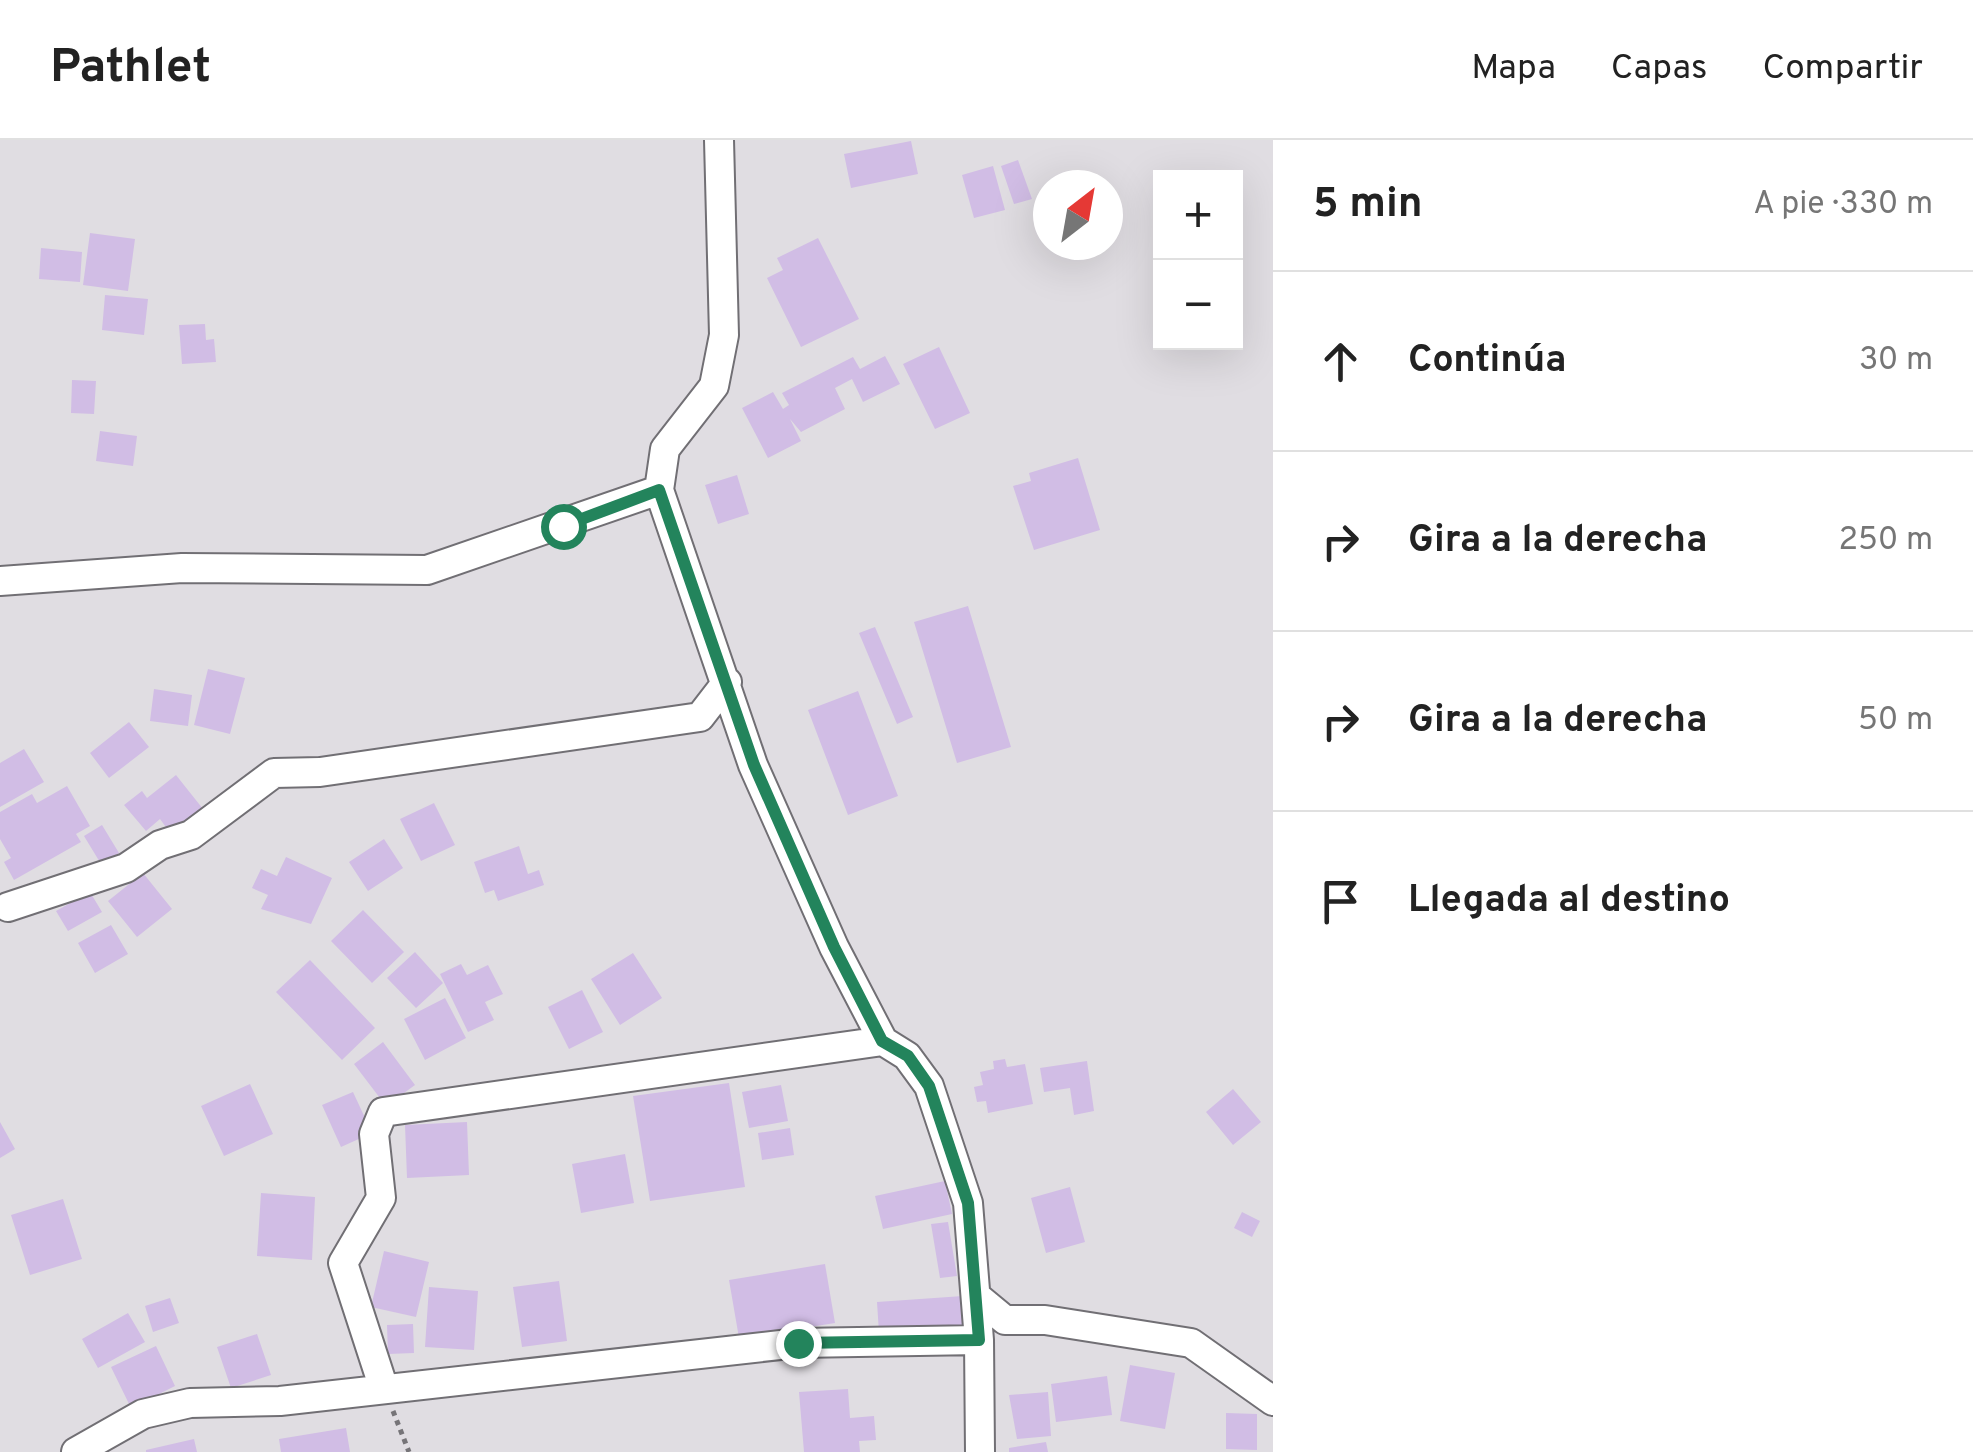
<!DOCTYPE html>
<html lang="es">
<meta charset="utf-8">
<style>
:root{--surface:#fff;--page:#f2f2f2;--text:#222;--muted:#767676;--line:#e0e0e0}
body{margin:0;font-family:Overpass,sans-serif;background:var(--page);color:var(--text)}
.controls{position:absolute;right:30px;top:30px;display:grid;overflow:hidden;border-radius:0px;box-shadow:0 10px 40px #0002}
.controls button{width:90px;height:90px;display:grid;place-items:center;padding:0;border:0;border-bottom:2px solid var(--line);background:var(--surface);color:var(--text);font:50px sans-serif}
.compass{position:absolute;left:1033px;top:30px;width:90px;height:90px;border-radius:50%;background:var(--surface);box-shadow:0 10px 40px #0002;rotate:31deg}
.stop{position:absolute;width:30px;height:30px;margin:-22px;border:8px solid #23845c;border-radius:50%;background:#fff}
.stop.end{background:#23845c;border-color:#fff;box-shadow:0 2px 10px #0008}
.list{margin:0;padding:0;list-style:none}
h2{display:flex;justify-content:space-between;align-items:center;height:130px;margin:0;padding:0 40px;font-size:42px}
h2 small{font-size:32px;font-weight:400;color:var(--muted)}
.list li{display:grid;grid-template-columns:65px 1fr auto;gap:30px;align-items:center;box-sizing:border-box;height:180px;padding:0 40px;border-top:2px solid var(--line)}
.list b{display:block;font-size:38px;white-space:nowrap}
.list em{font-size:32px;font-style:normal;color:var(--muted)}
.icon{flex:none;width:55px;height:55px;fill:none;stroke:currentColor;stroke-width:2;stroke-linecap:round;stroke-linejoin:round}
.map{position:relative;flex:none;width:1273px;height:1312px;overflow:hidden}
header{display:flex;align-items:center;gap:60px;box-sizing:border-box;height:140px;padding:0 50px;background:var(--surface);border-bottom:2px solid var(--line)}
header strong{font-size:48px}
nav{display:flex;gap:55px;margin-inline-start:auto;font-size:35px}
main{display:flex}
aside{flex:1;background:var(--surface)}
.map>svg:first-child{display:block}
</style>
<header>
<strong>Pathlet</strong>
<nav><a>Mapa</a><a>Capas</a><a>Compartir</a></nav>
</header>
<main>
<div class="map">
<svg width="1273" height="1312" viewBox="0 0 1273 1312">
<rect width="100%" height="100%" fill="#e0dde2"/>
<path fill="#d1bde5" d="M911,1L918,34L851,48L844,14Z
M1018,20L1032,59L1014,64L1001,26Z
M993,26L1005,70L974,78L962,35Z
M90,93L135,99L128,151L83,145Z
M818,98L859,179L801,207L767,138L783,130L777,118Z
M41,108L82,112L80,142L39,139Z
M105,155L148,159L144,195L102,190Z
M205,184L206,200L214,199L216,222L182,224L179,185Z
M939,207L970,273L935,289L903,224Z
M885,216L900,244L863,262L852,239L835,248L845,269L801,292L790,279L801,301L768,318L742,268L773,252L783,269L789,265L782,253L853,217L860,229Z
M72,240L96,241L94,274L71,273Z
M100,291L137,296L133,326L96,321Z
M1078,318L1100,390L1034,410L1013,346L1031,341L1029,333Z
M737,335L749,374L718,384L705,345Z
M968,466L1011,607L957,623L914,482Z
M875,487L913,577L897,584L859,493Z
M208,529L245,538L230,594L194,585Z
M154,549L192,555L188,586L150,581Z
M858,551L898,656L848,675L808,570Z
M129,582L149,607L109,638L90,613Z
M24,609L44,642L0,667V623Z
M176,635L203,669L171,694L160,679L146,691L124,665L142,651L147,658Z
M67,646L90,686L76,694L81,702L14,740L4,722L11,718L0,699V672L32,654L37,663Z
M434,663L455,705L421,721L400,679Z
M102,685L119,713L101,724L84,696Z
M384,699L403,728L368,751L349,722Z
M519,706L528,734L539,730L544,745L498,761L494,750L485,753L474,722Z
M286,717L332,738L311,784L261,769L268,755L252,748L261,729L277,736Z
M143,733L172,769L137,797L108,761Z
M90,752L102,772L68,791L56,771Z
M363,770L404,812L372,843L331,801Z
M111,785L128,814L95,833L78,803Z
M415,812L443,843L416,868L387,838Z
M633,813L662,858L620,885L591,839Z
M310,820L375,888L342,920L276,852Z
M461,824L467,835L488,825L503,854L485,862L494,880L468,892L440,834Z
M582,850L603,892L569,909L548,867Z
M445,858L466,898L425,920L404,879Z
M383,902L415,945L386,966L354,924Z
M1005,919L1007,927L1025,924L1033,964L988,973L986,961L977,962L974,947L983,945L980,932L994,929L993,921Z
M1087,921L1094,971L1074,975L1070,948L1044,952L1040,928Z
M729,943L745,1047L650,1061L633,956Z
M250,944L273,994L224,1016L201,966Z
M781,945L788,981L749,988L742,952Z
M1233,949L1261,982L1233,1005L1206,972Z
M353,952L372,993L341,1007L322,965Z
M0,982L15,1009L0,1018Z
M467,982L469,1035L407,1038L405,985Z
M790,988L794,1015L762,1020L758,993Z
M625,1014L634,1063L581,1073L572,1024Z
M945,1041L952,1074L883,1089L875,1056Z
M1070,1047L1085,1102L1046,1113L1031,1058Z
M261,1053L315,1057L312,1120L257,1116Z
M63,1059L82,1119L30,1135L11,1075Z
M1242,1072L1260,1081L1252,1097L1234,1088Z
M948,1082L957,1136L940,1138L931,1084Z
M384,1111L429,1122L416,1177L371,1167Z
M825,1124L835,1183L739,1198L729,1140Z
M559,1141L567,1201L522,1207L513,1147Z
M429,1147L478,1151L474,1210L425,1207Z
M963,1156L966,1187L879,1193L877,1162Z
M170,1158L179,1183L153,1192L145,1166Z
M128,1173L145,1202L98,1228L82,1199Z
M413,1184L414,1213L388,1214L387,1185Z
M257,1194L271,1235L231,1248L217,1207Z
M156,1206L175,1246L131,1268L111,1227Z
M1130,1225L1175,1233L1165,1289L1120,1281Z
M1107,1236L1112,1275L1056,1282L1051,1244Z
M848,1249L850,1278L874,1276L876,1300L859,1301L860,1312H804L799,1252Z
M1048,1252L1051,1296L1017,1299L1009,1255Z
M1226,1273L1257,1274V1310L1226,1309Z
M346,1288L350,1312H281L279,1299Z
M194,1299L197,1312H146V1310Z
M1046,1302L1048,1312H1009V1308Z"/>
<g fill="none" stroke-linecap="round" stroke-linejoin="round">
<g stroke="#716f74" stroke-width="32">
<path id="street" d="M719,0L724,195L714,246L665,309L659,350L753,625L834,807L883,901L907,916L929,946L968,1063L979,1200L980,1312
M0,441L182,428L427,430L659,350
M8,767L126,728L160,705L191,695L274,633L320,632L700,577L727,542
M976,1156L1005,1180H1045L1191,1203L1273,1261
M384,1249L343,1123L381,1058L374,994L383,972L883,901
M76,1312L143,1274L190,1263L280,1261L798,1203L979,1200"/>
</g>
<path stroke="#767478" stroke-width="5" stroke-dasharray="5 5" stroke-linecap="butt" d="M393,1271L409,1312"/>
<use href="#street" stroke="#fff" stroke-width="28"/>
</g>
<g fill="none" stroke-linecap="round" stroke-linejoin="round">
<path stroke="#23845c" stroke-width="12" d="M563,386L659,350L754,625L834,807L882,901L908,916L929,946L968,1063L979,1200L798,1203"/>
</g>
</svg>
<div class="controls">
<button>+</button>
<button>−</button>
</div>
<svg class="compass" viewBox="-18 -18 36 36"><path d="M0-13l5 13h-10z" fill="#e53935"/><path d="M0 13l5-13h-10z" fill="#767676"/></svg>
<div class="stop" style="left:563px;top:386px"></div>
<div class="stop end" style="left:798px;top:1203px"></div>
</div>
<aside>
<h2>5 min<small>A pie · 330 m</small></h2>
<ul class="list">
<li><svg class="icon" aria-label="ahead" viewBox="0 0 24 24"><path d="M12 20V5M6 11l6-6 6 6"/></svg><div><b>Continúa</b></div><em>30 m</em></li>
<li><svg class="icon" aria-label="right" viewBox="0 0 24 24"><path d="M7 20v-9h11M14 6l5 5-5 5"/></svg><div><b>Gira a la derecha</b></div><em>250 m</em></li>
<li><svg class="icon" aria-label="right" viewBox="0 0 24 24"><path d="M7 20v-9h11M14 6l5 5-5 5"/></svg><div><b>Gira a la derecha</b></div><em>50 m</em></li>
<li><svg class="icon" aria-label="arrive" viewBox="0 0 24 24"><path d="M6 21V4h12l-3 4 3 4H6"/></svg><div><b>Llegada al destino</b></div></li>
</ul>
</aside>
</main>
